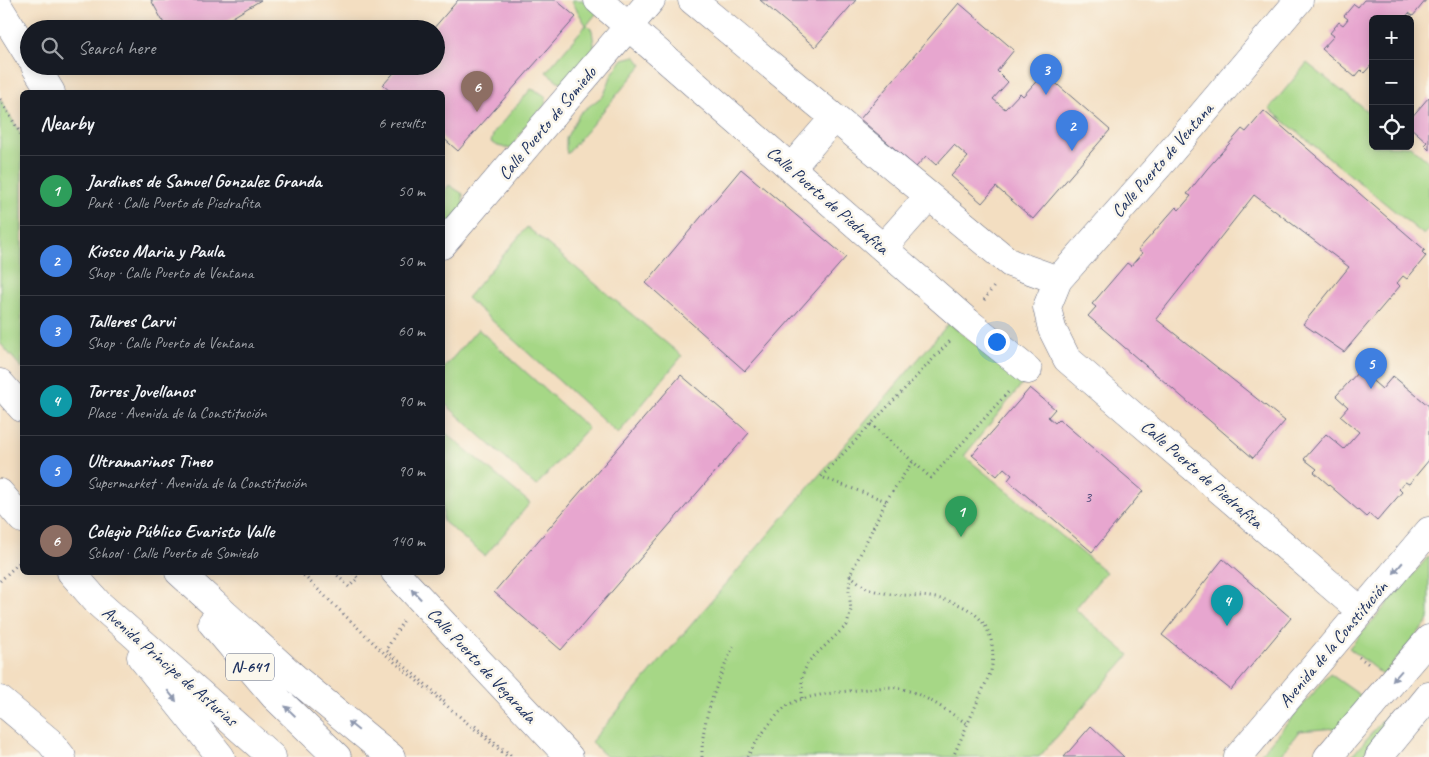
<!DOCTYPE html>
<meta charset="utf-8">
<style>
:root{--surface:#171b24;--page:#20242c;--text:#f1f3f6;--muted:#9ea1a6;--line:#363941;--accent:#2563eb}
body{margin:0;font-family:Caveat,sans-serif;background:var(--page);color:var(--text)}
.controls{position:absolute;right:15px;top:15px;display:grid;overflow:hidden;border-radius:8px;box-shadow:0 2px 12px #0003}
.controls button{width:45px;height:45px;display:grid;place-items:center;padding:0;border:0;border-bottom:1px solid var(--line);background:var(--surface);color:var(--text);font:25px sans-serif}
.you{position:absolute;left:996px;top:341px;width:18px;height:18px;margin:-12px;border:4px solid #fff;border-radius:50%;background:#1a73e8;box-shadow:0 0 0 8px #1a73e833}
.badge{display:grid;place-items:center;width:32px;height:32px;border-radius:50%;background:var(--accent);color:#fff;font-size:16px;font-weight:700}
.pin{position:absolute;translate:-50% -41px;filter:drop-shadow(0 1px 2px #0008)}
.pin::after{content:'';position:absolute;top:26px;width:18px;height:15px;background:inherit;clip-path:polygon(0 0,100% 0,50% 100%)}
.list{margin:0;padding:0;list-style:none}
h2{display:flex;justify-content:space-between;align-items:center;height:65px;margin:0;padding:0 20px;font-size:21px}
h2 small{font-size:16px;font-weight:400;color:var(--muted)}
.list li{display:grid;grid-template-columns:32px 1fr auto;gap:15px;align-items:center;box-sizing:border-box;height:70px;padding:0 20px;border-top:1px solid var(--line)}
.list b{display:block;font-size:19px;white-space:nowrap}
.list p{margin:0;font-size:16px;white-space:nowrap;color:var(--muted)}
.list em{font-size:16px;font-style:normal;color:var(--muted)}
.icon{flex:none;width:28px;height:28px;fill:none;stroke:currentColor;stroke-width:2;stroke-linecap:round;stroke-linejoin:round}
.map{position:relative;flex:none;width:1429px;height:757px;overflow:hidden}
.search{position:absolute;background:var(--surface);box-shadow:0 2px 12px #0003;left:20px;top:20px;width:425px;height:55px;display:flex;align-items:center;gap:12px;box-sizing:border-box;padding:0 18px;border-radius:28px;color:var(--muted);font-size:19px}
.panel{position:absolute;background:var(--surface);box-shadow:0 2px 12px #0003;left:20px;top:90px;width:425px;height:485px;border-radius:8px}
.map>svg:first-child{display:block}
</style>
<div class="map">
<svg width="1429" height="757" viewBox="0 0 1429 757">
<rect width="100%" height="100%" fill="#fbf7ec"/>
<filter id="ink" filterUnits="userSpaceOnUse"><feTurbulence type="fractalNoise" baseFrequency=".02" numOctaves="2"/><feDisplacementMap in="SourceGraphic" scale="10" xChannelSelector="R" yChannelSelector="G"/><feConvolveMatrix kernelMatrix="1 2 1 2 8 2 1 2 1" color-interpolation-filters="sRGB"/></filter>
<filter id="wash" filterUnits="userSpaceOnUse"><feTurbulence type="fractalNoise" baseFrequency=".0096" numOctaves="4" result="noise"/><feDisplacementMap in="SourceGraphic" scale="20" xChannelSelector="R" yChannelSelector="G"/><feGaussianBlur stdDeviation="1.12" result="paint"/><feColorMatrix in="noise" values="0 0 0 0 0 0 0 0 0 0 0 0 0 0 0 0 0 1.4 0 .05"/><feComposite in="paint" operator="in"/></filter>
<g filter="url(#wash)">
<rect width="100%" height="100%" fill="#f3dec1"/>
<path fill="#a6d786" stroke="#608372" d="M571,0H607L587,25L592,30L595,52L568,82H562L558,81L546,72L586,25Z
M635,56L642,65L567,154L566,149V138L580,113L604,95L612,74L623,59Z
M1307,63L1373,116V146H1410L1429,162V230L1424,235L1269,109Z
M531,89L539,92L545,96L546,104L525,126L511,149L498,146L491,142L494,132Z
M0,99L22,136V368L0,343Z
M449,185L463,194V213L443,226V193Z
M527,227L682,356L618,434L467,298Z
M949,323L1023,383L964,456L1106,572L1075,609L1129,655L1039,757H607L591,742Z
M478,329L588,428L536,486L443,402V369Z
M442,430L530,503L485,556L443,521Z
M1429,556V620L1383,675L1349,648Z
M1330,674L1367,700L1336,728L1299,731L1279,757H1258Z
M1388,714L1392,720L1361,757H1351Z"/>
<g id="blocks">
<path fill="#e7a6cf" d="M151,0H261L213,29H167Z
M458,0H556L576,17L458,151L442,137V92H391L383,85L400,66H436V29H433Z
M760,0H856L815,47Z
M1364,0H1426L1413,16L1409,13L1404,19H1373V63L1364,73L1361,70L1355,77L1322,49L1334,36L1330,33L1339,22L1343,25L1348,19L1344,16L1354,4L1358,7Z
M959,3L1014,50L997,71L1008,82L993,99L1005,109L1020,93L1023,96L1044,73L1110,130L1033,219L996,187L982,203L951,176L968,157L954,145L936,165L926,156L916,167L860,119Z
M1429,97V150L1424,145L1427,142L1410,127V119Z
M1264,111L1425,250L1422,252L1426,256L1407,279L1403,276L1397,283L1400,286L1344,352L1303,324L1349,267L1254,195L1156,319L1285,421L1253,458L1088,316L1096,307L1092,304L1127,263L1131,266L1142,253L1138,250L1176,207L1179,210L1191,196L1187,194L1207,169L1242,129L1246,132Z
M741,169L846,257L745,371L646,283Z
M1360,370L1382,389L1393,376L1429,406V460L1409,484L1405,482L1399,489L1402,492L1377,521L1369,514L1366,517L1314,472L1317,469L1304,459L1326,434L1344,449L1359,432L1340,416L1348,407L1336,396Z
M681,375L749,433L561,650L494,592Z
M1030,388L1055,409L1048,417L1055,423L1059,419L1143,491L1092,552L1008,480L1012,475L1004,468L997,476L972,455Z
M1223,559L1291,618L1231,690L1162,635Z
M1091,726L1124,757H1064Z"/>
</g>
</g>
<g filter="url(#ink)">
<use href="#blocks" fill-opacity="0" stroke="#676c81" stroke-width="1"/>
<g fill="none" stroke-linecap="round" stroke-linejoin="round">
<g stroke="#676c81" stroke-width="29">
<path id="minor" d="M598,0L968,322L1028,370
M692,0L1010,263L1058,280
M1299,0L1163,161L1058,280L1047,307L1052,329L1067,359L1361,611
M0,9L29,56
M35,66L51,92
M791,168L834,118
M442,245L651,0
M883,248L929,196
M395,572L569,757
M0,700L50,742L62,757
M1238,757L1429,531"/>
</g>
<g stroke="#676c81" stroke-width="29">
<path id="major" d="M1328,757L1429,639
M1379,757L1429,696"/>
</g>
<g stroke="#676c81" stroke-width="29">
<path id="highway" d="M0,383L22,408
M0,493L22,519
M71,572L98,603L272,757
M179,572L294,677L391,757
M212,623L274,696L337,757
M141,657L221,757"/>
</g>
<path stroke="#676c81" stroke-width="3" stroke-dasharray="1 4" stroke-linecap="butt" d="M0,99L22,136
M984,300L995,285
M871,424L931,478L1009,391
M886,501L821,477L950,341
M300,572L385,654L508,757
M334,572L349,587L358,578L352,572
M850,575C855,579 860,584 865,587C885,597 909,594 930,597C973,603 1000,625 991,671L953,757
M0,581L22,560
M403,621L386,650L447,703
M1359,657L1370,665
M802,698V675L809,661L847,625L851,610L849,591L850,575L886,501L913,461
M475,726L513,757
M702,757C701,717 719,680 734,644
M747,757C756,742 774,715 788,705C807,693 862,690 887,687C918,688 941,708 968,724"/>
<use href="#minor" stroke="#fff" stroke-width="28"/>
<use href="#major" stroke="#fff" stroke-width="28"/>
<use href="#highway" stroke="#fff" stroke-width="28"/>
</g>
<defs><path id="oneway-solid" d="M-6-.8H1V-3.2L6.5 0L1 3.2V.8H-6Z" transform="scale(1.25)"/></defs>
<g fill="#8d97ae">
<use href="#oneway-solid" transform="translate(1398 568) rotate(130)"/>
<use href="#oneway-solid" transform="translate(416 594) rotate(-133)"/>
<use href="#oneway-solid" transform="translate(1397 676) rotate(131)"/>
<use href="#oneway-solid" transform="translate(172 696) rotate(51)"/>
<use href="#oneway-solid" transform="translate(290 711) rotate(-136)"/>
<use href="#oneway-solid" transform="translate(353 726) rotate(-141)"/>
</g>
</g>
<g text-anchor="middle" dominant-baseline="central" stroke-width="5" stroke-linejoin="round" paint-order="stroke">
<g font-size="15" fill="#4e4d7a">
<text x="1088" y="497">3</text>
</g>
<rect fill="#fbf7ec" stroke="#5e6b89" stroke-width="1" x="226" y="653.5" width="48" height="27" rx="4"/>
<g font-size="16" font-weight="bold" fill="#1b2f5e">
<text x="250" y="667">N-641</text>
</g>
<g font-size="18" fill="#1b2f5e" stroke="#fbf7ec">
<text transform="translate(547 123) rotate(-50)">Calle Puerto de Somiedo</text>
<text transform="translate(1162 160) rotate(-49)">Calle Puerto de Ventana</text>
<text transform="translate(828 200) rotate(41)">Calle Puerto de Piedrafita</text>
<text transform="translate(1202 474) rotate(41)">Calle Puerto de Piedrafita</text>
<text transform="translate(1333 644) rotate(-50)">Avenida de la Constitución</text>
<text transform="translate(482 665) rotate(47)">Calle Puerto de Vegarada</text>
<text transform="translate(170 666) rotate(41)">Avenida Príncipe de Asturias</text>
</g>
</g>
</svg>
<div class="controls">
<button>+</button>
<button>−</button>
<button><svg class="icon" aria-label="locate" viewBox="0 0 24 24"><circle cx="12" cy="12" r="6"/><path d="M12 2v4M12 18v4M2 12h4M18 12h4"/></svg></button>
</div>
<div class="you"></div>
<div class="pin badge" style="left:961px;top:537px;background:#2e9e5b">1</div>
<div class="pin badge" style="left:1072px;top:151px;background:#3f7fe0">2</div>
<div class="pin badge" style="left:1046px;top:95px;background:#3f7fe0">3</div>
<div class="pin badge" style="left:1227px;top:626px;background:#0f9aa8">4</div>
<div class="pin badge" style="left:1371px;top:389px;background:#3f7fe0">5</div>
<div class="pin badge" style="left:477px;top:112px;background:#8d6e63">6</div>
<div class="search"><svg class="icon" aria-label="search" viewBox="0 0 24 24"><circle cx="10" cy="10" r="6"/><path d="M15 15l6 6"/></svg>Search here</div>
<section class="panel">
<h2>Nearby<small>6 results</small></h2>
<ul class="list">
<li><span class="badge" style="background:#2e9e5b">1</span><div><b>Jardines de Samuel Gonzalez Granda</b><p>Park · Calle Puerto de Piedrafita</p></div><em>50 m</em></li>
<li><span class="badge" style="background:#3f7fe0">2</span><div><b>Kiosco Maria y Paula</b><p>Shop · Calle Puerto de Ventana</p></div><em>50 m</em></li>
<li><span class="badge" style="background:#3f7fe0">3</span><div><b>Talleres Carvi</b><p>Shop · Calle Puerto de Ventana</p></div><em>60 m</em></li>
<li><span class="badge" style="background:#0f9aa8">4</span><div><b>Torres Jovellanos</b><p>Place · Avenida de la Constitución</p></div><em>90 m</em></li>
<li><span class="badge" style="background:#3f7fe0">5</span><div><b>Ultramarinos Tineo</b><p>Supermarket · Avenida de la Constitución</p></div><em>90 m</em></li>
<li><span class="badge" style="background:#8d6e63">6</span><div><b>Colegio Público Evaristo Valle</b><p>School · Calle Puerto de Somiedo</p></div><em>140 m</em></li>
</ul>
</section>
</div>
